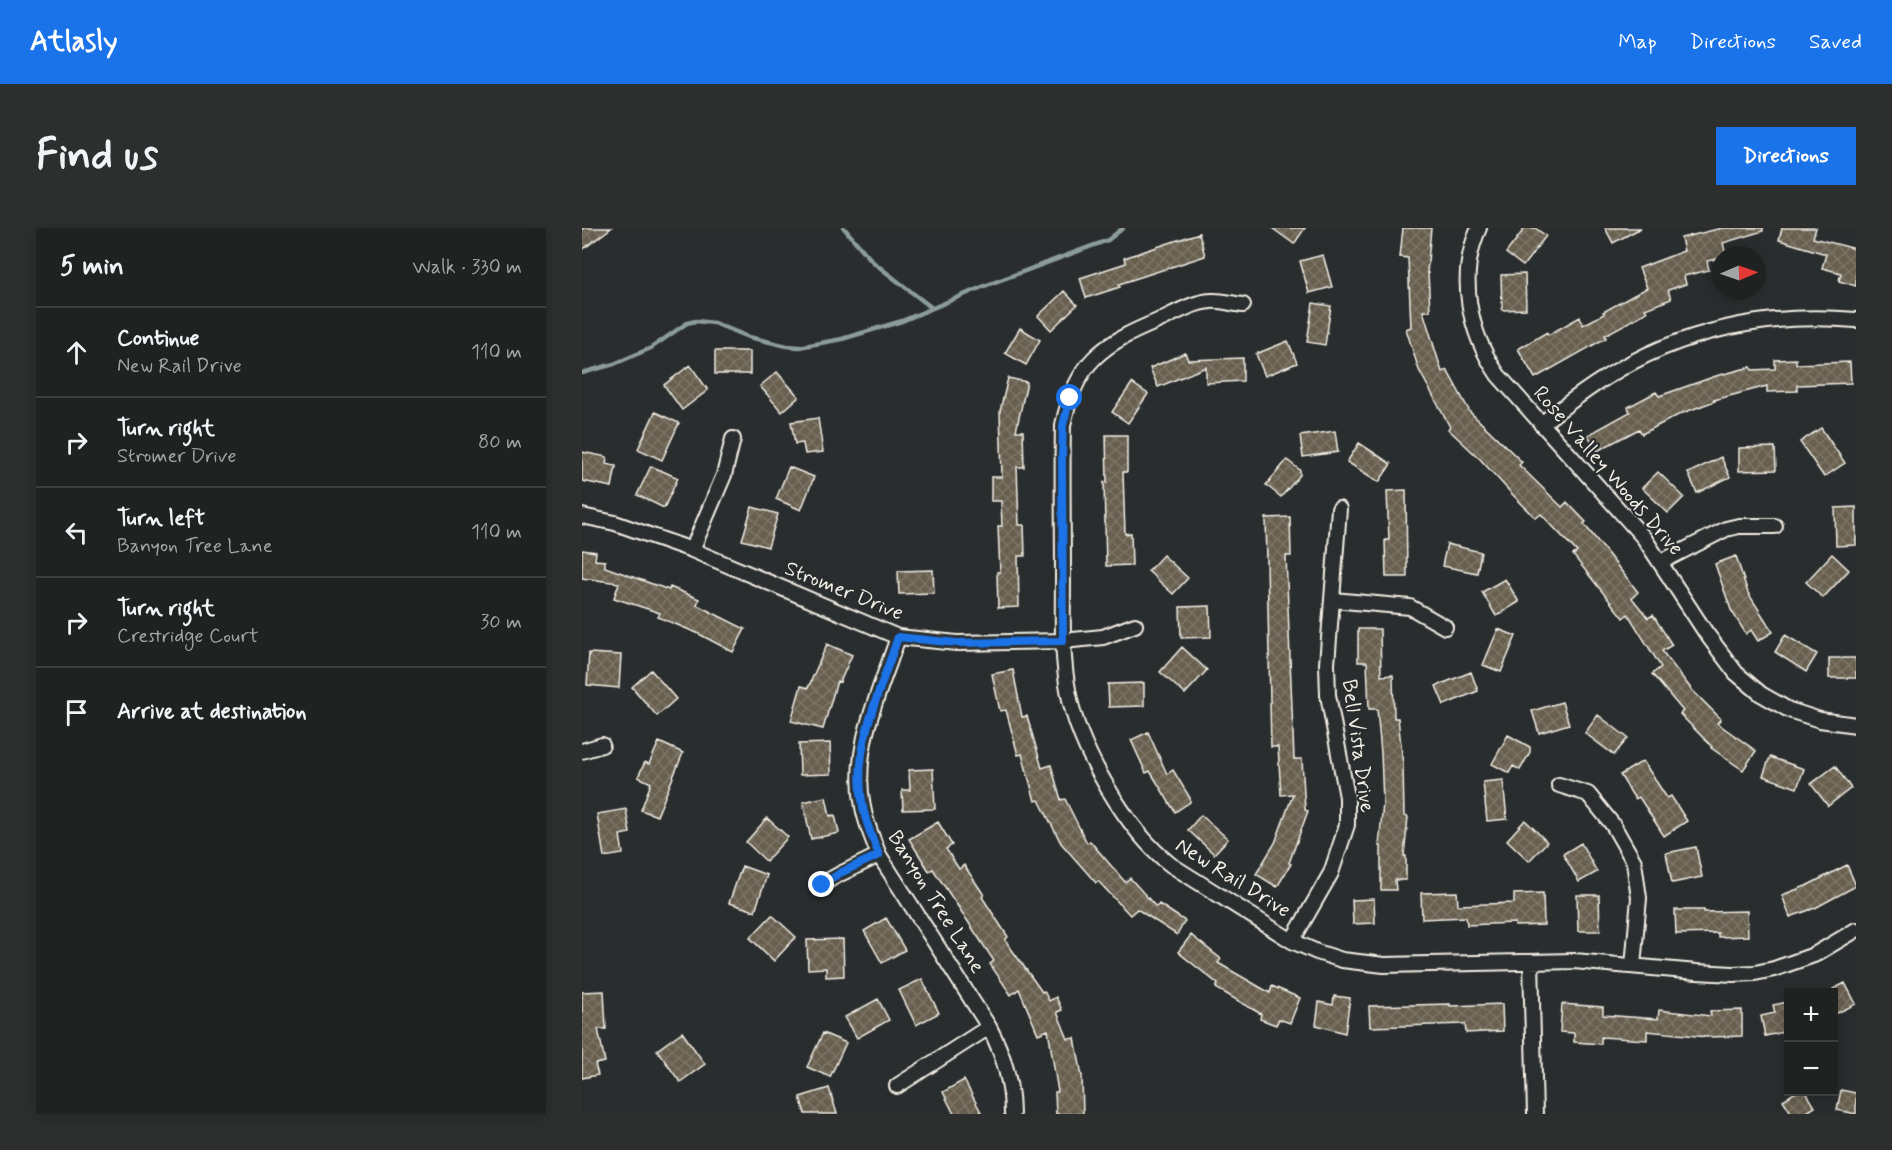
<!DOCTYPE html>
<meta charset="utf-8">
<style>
:root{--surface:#202222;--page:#2d2f2f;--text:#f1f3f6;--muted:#a2a4a5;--line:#3d3f40;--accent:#1a73e8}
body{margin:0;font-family:Mynerve,sans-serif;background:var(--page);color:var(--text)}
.controls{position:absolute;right:18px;bottom:18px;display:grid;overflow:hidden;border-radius:0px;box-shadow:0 3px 15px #0003}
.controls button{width:54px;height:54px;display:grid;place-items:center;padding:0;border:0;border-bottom:2px solid var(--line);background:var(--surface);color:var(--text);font:30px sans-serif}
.compass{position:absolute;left:1130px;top:18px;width:54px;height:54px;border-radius:50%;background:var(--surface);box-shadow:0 3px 15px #0003;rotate:88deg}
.stop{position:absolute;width:18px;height:18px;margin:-14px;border:4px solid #1a73e8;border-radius:50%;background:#fff}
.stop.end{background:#1a73e8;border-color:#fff;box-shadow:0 2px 6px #0008}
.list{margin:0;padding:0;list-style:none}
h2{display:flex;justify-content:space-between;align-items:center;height:78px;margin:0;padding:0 24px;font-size:26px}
h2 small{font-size:20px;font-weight:400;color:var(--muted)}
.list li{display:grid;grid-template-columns:39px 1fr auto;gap:18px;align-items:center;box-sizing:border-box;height:90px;padding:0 24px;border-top:2px solid var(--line)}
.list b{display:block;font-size:22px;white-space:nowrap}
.list p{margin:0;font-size:20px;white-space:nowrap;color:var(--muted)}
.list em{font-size:20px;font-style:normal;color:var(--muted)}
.icon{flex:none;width:33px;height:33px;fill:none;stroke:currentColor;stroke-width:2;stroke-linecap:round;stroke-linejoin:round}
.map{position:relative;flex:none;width:1274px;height:886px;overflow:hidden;border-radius:0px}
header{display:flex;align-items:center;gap:36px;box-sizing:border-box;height:84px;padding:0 30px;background:var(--accent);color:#fff}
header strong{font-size:28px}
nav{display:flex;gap:33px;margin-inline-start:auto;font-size:21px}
.intro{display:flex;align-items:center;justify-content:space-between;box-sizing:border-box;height:144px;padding:0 36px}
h1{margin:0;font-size:42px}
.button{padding:15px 27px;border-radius:0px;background:var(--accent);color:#fff;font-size:21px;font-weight:700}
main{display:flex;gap:36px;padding:0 36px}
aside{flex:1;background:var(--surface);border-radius:0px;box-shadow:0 3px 15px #0003}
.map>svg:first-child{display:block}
</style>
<header>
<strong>Atlasly</strong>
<nav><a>Map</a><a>Directions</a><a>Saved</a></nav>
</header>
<div class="intro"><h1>Find us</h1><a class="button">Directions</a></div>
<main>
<aside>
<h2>5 min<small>Walk · 330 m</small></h2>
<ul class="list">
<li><svg class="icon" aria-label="ahead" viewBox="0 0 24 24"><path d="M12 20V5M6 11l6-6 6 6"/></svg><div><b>Continue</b><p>New Rail Drive</p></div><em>110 m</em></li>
<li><svg class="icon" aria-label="right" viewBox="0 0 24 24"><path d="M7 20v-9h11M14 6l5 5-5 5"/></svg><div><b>Turn right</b><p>Stromer Drive</p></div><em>80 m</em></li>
<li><svg class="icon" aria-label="left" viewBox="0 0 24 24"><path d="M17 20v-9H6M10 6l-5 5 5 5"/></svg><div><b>Turn left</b><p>Banyon Tree Lane</p></div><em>110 m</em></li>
<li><svg class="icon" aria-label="right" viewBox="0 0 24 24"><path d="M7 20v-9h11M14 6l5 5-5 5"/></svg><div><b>Turn right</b><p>Crestridge Court</p></div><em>30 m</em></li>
<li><svg class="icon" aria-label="arrive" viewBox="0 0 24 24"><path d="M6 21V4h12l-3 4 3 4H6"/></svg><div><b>Arrive at destination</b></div></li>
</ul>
</aside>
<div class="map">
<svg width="1274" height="886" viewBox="0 0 1274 886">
<defs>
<pattern id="building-cross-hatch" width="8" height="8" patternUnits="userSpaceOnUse" patternTransform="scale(1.5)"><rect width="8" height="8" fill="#675f4f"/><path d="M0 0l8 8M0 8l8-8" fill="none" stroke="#7d7668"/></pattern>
</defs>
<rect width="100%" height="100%" fill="#2a2d2e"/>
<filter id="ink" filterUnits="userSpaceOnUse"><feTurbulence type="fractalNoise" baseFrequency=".0167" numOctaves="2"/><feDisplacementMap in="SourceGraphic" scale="12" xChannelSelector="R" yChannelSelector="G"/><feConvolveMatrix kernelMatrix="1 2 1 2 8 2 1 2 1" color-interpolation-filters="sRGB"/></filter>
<g filter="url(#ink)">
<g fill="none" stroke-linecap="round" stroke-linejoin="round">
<path stroke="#8b9c9b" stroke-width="4.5" d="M262,0L291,34L350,80
M0,145L32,136L69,120L105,95L114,93L132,95L167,109L205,118L217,119L260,111L320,93L405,57L526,12L541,0"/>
</g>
<path fill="url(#building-cross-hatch)" stroke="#f4f1e8" stroke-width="1.5" d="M0,0H29L0,22Z
M690,0H723L712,16Z
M821,0H849L845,45H846L848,83H841L860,144L865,142L888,184L940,234L937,237L980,279L985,274L1004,294L1002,296L1056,364L1050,370L1066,390L1071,387L1090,417L1080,423L1110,462L1139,491L1135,495L1174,523L1161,542L1129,520L1130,519L1098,486L1101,483L1070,446L1079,439L1046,386L1041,390L991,327L995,324L959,286L954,290L930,266L898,231L866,201L868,199L837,142L824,101L829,99L826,30L818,29Z
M943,0H953L964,8L941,38L924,25Z
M1023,0H1059L1031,15Z
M1140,0H1181V3L1141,15L1144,27H1139V30L1125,33L1127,42L1102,48L1104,56L1086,62L1089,71L1063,81L1065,84L1023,107L1024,110L953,150L936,121L965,104L966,107L998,89L1001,97L1022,86L1021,84L1065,60L1057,40L1102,23L1099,10Z
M1200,0H1234L1231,10L1274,21V58L1257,53L1259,45L1240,40L1244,26L1197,12Z
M617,5L623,28L537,56L538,59L504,70L498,50L544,35L542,30Z
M741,27L750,59L727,65L718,33Z
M943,46L944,81L920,82L919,47Z
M482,63L495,77L469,102L456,88Z
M731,75L749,78L743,117L725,114Z
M438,100L458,112L444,137L423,125Z
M706,113L715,135L683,148L674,126Z
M133,123H168V146H133Z
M603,125L606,132L661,130V153L624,155V139L576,159L568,140Z
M1214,131V136L1268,134L1269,155L1215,157V163L1185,164V158L1132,172L1133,173L1098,186L1060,206L1057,201L1015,223L1006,207L1048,184L1046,179L1074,164L1077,168L1134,148L1169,139L1170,142L1193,141V132Z
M108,137L126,162L100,182L82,157Z
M195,144L217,169L200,184L178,158Z
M426,150L445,154L434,203H441L442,239H435L437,297H442L443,328H436L437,379L416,380L415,344H418L416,298H420L419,273H409V249H420L418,183Z
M550,155L566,166L546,195L530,184Z
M73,184L97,195L80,232L56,221Z
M236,190L241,224L223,226L221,215L213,216L209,194Z
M1239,200L1263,235L1242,249L1218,214Z
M753,203L756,224L721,229L718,208Z
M524,207H545V244H541L543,306L549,305L550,337L524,338L522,254H525Z
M777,215L809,236L797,254L765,234Z
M1193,219L1194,242L1157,243V220Z
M0,224L25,229L24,236L34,238L30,259L0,253Z
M1139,229L1148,249L1115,265L1106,245Z
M705,232L718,242V247L699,269L684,257Z
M69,238L96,250L82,280L55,267Z
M207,239L232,249L219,282L194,271Z
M1076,244L1102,269L1086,285L1060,260Z
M824,262L825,349H804L803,312H807L805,263Z
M170,279L196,286L186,319L160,312Z
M1274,279V317L1254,318L1253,280Z
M708,289L709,328H704L712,531H720L723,582L726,583L707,635L709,636L695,659L674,646L693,615L711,566L699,567L696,519H689L684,290Z
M865,316L899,324L895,345L860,338Z
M0,322L14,324L13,332L23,333V339L87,362L88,359L117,371L115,377L163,401L151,424L115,405L76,389L78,385L32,370L37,355L0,350Z
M1250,326L1267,342L1241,370L1224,354Z
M581,327L606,350L591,366L566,343Z
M1154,328L1166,365L1191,404L1176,413L1169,402L1164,406L1149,382L1133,336Z
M351,342L352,365L317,366L316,343Z
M923,351L937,374L914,388L900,364Z
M628,378L629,409L599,410L598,379Z
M776,401H798L799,448L811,447L812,490H816L821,536L822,588L826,589L822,628H824V652H813L814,662H799V618H797L801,575L799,525L795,481H787L785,434H776Z
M916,401L934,408L919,444L901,437Z
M1203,407L1235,426L1224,444L1193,424Z
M245,416L270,427L258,454L255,453L241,501L209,493L219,458L226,460Z
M600,419L625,442L603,466L578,444Z
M7,425L39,427L37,460L5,457Z
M1247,430H1274V450H1247Z
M69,442L94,471L75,488L50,459Z
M431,442L440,489L445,488L460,540L469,537L479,572L483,571L505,615L508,613L543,654L548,650L574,679L577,676L603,693L595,707L555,681L548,687L516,653L514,655L479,615L457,572L453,573L440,526L436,527L424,482L418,483L410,446Z
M889,444L896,463L862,477L854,458Z
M562,455V478L527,479L526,456Z
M980,474L987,496L957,505L950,483Z
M1016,487L1046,510L1032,527L1003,505Z
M566,504L585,546L591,542L608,570V574L593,584L568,543L564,545L549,512Z
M926,507L948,519V524L938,542L931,538L927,545L910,536Z
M77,514L101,525L75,588L59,582L69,555L56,549L63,534L67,536Z
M248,515L249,546L218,547L217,516Z
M1188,529L1222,541L1215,560L1181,548Z
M1061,533L1085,570L1089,568L1105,593L1082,608L1057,569L1053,571L1038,547Z
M1253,538L1269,560L1246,578L1229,556Z
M351,541L353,581L321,582L320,562H328L327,542Z
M921,552L925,591L905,593L901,554Z
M244,569L248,588L253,587L257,605L229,611L221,574Z
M44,581L48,605L38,607L41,626L22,629L15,586Z
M619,587L646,611L632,626L606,602Z
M185,590L206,609L184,633L164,614Z
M943,592L965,614L947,633L925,612Z
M356,594L370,617L364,621L377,641L382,637L402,667L400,669L426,709L423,712L460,764L462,763L467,773L474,769L480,782L475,784L486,811L493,810L500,848L501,886H474L473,864H476L466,802L456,806L437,761L429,767L408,736L412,733L379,683L351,641L347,643L327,611Z
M999,615L1015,644L997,654L981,626Z
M1114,619L1120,649L1090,655L1084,625Z
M1265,637L1274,658L1233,680L1208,689L1200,667L1224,658Z
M160,638L185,647L173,683L147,675Z
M875,664L876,677L932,675V666L961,665L962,697L933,698V695L885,697L884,689L840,691L839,665Z
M995,667H1017L1018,703H996Z
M792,671L793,695L771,696L770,672Z
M1093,682H1122V684L1165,683L1166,708L1136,709V705L1094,706Z
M190,687L214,709L192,733L168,710Z
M304,690L323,722L300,735L282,703Z
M609,707L639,731L636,735L688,765L690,758L718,770L708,795L697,791L694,797L678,791L679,786L634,760L636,756L596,724Z
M261,711L262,748L244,749V740L226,741L225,712Z
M340,751L357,785L334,797L317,762Z
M1263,755L1274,776L1251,787V761Z
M22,763L24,801H16L23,834L13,836L16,847L0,850V764Z
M752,768L768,770L763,805L734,797L737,774L751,777Z
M296,771L307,792L275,810L263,789Z
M1206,774V803L1183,808L1179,788L1193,785L1191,777Z
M868,776V778L920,776L921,803L884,805L883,796L788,799L787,778Z
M980,776L1021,779V787L1076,791L1077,782L1129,788L1128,783L1160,782V808L1125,809L1065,803V812L1019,809V816L992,814V805L978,804Z
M100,804L123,836L98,854L75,822Z
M241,805L264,815L248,849L225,839Z
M382,852L400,886H372L361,864Z
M247,860L255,886H223L218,869Z
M1259,862L1274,865V886L1255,882Z
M1214,864H1224L1233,879L1222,886H1210L1201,872Z"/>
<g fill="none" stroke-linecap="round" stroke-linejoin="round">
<g stroke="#f4f1e8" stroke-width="18">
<path id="minor" d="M897,0C875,48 887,105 916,147L1062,310L1124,405L1154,445L1179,466L1207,482L1238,492L1274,497
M661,77C651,76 639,72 629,73C611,74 592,86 576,93C520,116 494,134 481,197C480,247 481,298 481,348C481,387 479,428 487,467C498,522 545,603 589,637L710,713L735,724L760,732L802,737L992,733L1115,744L1151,746L1173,745L1192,741L1232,727L1274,702
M959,196C980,180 1000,164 1023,150C1098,102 1186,84 1274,92
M0,288L33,295L110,322L316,409L375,415L481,413L521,409L553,397
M110,322L142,247L151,211
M1079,334L1144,301L1157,298H1193
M751,372L828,379L863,399
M316,409C298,465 269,519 281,579C284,596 291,612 297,627L407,799C422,827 430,854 430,886
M0,523L20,517
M977,557L1006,566L1031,597L1052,634L1057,670L1051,738
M240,656L258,646L297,627
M710,713L749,645L765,597V569L746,467L745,436L757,281
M949,734L953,886
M315,858L407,799"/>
</g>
<use href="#minor" stroke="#2a2d2e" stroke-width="14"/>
</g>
</g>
<g fill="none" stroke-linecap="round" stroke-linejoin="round" filter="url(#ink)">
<path stroke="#1a73e8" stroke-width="8" d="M240,657L258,645L297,627C291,612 284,596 281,579C269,519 298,465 316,409L375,415L481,413L480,226L481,197L488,170"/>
</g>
<g text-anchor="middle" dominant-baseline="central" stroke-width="4.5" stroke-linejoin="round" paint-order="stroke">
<g font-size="21" fill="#f4f1e8" stroke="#2a2d2e">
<text transform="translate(1026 243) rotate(49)">Rose Valley Woods Drive</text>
<text transform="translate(262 363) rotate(22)">Stromer Drive</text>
<text transform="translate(776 518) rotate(82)">Bell Vista Drive</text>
<text transform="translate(651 650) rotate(32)">New Rail Drive</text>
<text transform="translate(354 674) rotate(58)">Banyon Tree Lane</text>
</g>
</g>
</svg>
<div class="controls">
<button>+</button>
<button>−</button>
</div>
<svg class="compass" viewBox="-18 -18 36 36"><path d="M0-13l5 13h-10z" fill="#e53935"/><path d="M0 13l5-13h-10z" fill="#a2a4a5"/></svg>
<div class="stop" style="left:488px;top:170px"></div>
<div class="stop end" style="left:240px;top:657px"></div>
</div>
</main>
